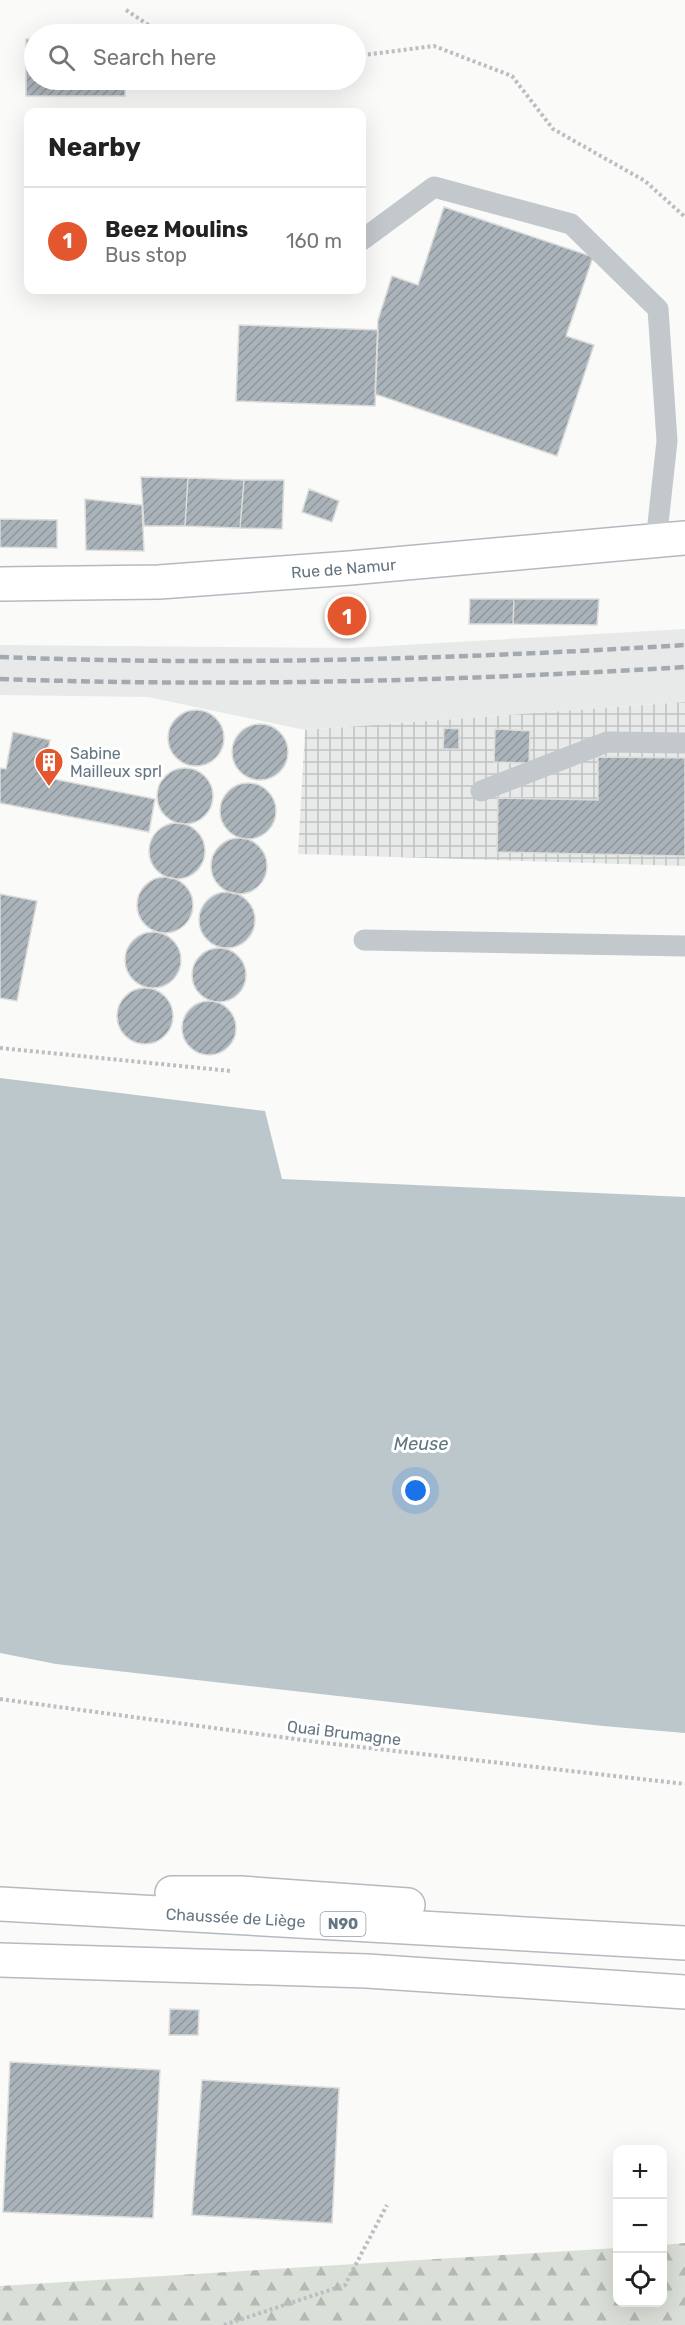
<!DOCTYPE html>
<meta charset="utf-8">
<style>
:root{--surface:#fff;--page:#f2f2f2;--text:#222;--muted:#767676;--line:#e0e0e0;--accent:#e4572e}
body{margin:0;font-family:Rubik,sans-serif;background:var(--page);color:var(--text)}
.controls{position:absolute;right:18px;bottom:18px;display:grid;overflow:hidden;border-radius:12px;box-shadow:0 6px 24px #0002}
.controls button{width:54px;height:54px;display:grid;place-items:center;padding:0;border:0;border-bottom:2px solid var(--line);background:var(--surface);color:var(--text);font:30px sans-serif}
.you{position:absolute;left:416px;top:1491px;width:21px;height:21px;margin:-15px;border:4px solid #fff;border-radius:50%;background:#1a73e8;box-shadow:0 0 0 9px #1a73e833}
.badge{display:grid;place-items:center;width:39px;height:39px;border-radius:50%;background:var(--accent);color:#fff;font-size:20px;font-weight:700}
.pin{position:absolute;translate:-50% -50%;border:3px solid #fff;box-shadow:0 2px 6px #0006}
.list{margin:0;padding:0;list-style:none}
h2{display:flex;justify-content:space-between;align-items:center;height:78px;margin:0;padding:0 24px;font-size:26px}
h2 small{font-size:20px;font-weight:400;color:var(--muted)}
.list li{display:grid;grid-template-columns:39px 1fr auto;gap:18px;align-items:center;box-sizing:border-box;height:108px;padding:0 24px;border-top:2px solid var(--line)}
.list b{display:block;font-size:22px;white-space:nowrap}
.list p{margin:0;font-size:20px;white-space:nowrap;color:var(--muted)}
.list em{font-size:20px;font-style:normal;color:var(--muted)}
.icon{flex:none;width:33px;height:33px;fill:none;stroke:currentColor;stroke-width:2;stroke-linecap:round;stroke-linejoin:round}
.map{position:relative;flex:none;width:685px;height:2325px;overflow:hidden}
.search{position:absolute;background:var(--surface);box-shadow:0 6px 24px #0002;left:24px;top:24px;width:342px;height:66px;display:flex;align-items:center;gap:15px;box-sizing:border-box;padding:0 21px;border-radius:33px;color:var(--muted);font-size:22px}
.panel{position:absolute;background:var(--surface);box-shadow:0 6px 24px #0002;left:24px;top:108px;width:342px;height:186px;border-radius:12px}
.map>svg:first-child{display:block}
</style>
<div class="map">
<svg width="685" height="2325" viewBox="0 0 685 2325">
<defs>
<pattern id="industrial-grid" width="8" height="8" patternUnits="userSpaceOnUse" patternTransform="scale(1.5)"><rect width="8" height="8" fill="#e8e9e9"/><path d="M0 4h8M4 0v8" fill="none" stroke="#c0c1c2"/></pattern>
<pattern id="forest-firs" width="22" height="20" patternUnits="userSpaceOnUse" patternTransform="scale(1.5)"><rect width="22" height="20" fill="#dadfd7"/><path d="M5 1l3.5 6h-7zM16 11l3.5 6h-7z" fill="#b4b9b4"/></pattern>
<pattern id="building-hatch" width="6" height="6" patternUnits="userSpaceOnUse" patternTransform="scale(1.5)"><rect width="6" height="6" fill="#aab3b9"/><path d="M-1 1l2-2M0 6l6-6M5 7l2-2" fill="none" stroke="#8e969c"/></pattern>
</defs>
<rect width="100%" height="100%" fill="#fafaf8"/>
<path fill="#e8e9e9" d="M685,629V702L305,730L148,697L0,695V645L351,648Z"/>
<path fill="url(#industrial-grid)" d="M685,702V866L298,854L305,730Z"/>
<path fill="url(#forest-firs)" d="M685,2243V2325H0V2286L617,2248L618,2302H662L663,2245Z"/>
<path fill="#bbc7cb" d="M0,1078L265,1111L282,1179L685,1197V1733L603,1726L56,1664L0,1653Z"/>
<path fill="url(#building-hatch)" stroke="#dcdcda" stroke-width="1.5" d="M58,28H97L98,34H57Z
M26,39H34V80H125V96H26Z
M444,207L593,257L566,336L594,345L557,456L375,394L378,320L392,276L418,285Z
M239,325L378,330L375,406L236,401Z
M141,477L188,478L185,526H144Z
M188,478L244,480L240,528L185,526Z
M244,480H284L282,529L240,528Z
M309,489L339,501L332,522L302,512Z
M85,499L142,505L144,551L86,550Z
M0,519L57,520V548L0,547Z
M470,599H514L513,624H469Z
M514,599H599L597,625L513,624Z
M168 738a28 28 0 1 1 56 0a28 28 0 1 1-56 0Z
M232 752a28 28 0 1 1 56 0a28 28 0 1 1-56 0Z
M444,728L459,729V749H443Z
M495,729L530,731L529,763L494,762Z
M13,732L50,740L43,777L155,799L149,832L0,803V768L6,769Z
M598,757L685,758V856L497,852L498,798L598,800Z
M157 796a28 28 0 1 1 56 0a28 28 0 1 1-56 0Z
M220 811a28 28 0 1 1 56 0a28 28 0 1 1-56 0Z
M149 851a28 28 0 1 1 56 0a28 28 0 1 1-56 0Z
M211 866a28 28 0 1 1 56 0a28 28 0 1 1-56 0Z
M137 905a28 28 0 1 1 56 0a28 28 0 1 1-56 0Z
M199 920a28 28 0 1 1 56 0a28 28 0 1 1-56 0Z
M0,894L37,901L17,1001L0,998Z
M125 960a28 28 0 1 1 56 0a28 28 0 1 1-56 0Z
M192 975a27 27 0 1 1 54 0a27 27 0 1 1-54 0Z
M117 1016a28 28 0 1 1 56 0a28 28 0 1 1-56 0Z
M182 1028a27 27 0 1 1 54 0a27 27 0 1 1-54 0Z
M170,2009L199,2010L198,2035H169Z
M10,2062L160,2070L153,2218L3,2212Z
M202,2080L339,2088L332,2223L192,2215Z"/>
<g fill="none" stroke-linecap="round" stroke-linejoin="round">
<g stroke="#b3babf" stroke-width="36">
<g id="secondary">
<path id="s1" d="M0,584L159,582L350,568L685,538"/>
</g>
</g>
<g stroke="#b5babe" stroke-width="36">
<g id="primary">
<path d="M172,1893H240L408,1905"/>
<path id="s2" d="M0,1904L685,1943"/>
<path d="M0,1960L367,1971L685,1992"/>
</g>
</g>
<path stroke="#bbbfc2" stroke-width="4" stroke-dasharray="3 3" stroke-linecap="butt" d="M126,10L162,34
M356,56L434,46L512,76L553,129L645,181L685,217
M0,1048L231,1071
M0,1699L325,1743L685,1784
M224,2325L345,2285L387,2205"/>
<path stroke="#c3c8cc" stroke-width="21" d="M362,240L434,187L571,224L658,309L667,441L656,542
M481,791L607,742L685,743
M364,940L685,946"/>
<use href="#secondary" stroke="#fff" stroke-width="33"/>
<use href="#primary" stroke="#fff" stroke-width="33"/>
<path stroke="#a2aab0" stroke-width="4.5" stroke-dasharray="9 4.5" stroke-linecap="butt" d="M0,657C229,666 457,659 685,645
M0,679C229,687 457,681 685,667"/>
</g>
<defs>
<g id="building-pin" transform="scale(1.5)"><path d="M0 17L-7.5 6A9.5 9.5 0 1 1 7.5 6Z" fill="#e4572e" stroke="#fff"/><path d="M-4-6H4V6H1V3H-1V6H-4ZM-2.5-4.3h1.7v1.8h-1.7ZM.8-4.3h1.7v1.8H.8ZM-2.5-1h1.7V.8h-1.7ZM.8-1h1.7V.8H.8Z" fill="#fff"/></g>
</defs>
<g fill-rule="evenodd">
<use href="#building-pin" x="49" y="762"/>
</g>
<g text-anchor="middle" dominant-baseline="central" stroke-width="6" stroke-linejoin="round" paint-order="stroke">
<rect fill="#fff" stroke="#939fa8" stroke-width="1.5" x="320.5" y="1912" width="45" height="24" rx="4.5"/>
<g font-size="15" font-weight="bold" fill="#657683">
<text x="343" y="1924">N90</text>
</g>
<g font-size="16" fill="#657683" stroke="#fff">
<text stroke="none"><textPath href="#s1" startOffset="344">Rue de Namur</textPath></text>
<text transform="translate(344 1733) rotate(7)">Quai Brumagne</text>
<text stroke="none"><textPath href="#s2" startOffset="236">Chaussée de Liège</textPath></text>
</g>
<g font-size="16" fill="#657683" stroke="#fff" text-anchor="start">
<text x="70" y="753">Sabine<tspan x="70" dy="18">Mailleux sprl</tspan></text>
</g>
<g font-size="18" font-style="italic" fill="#60757c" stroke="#fff">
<text x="421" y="1444">Meuse</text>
</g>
</g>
</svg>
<div class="controls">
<button>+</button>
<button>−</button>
<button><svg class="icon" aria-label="locate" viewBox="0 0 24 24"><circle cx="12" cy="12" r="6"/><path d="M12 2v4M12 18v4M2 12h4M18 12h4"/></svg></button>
</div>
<div class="you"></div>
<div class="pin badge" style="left:347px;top:616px">1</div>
<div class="search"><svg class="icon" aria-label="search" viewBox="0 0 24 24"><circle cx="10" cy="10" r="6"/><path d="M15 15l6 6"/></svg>Search here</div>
<section class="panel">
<h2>Nearby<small></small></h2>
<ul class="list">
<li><span class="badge">1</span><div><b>Beez Moulins</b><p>Bus stop</p></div><em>160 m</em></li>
</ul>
</section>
</div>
